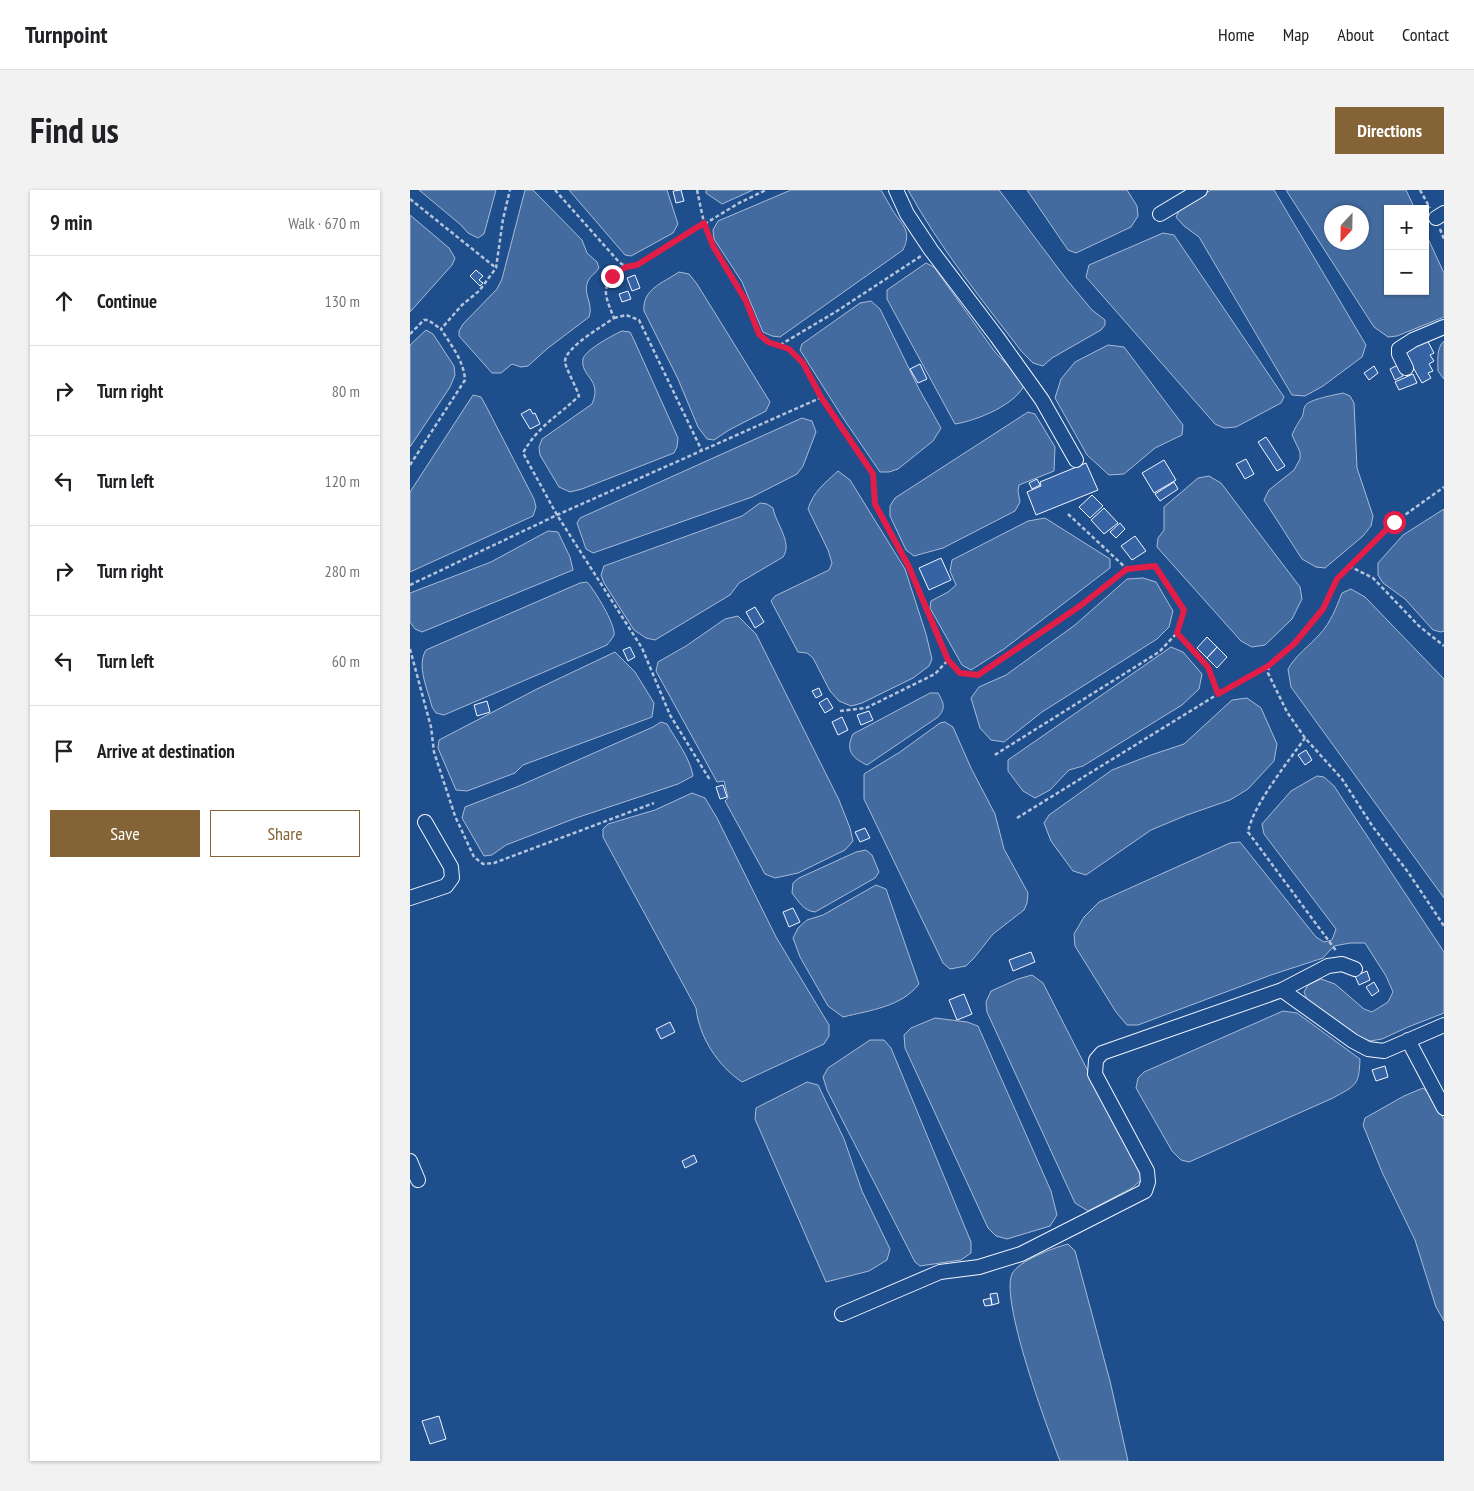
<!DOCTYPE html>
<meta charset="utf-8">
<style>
:root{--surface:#fff;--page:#f2f2f2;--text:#202124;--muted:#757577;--line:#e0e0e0;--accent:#846436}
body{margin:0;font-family:"PT Sans Narrow",sans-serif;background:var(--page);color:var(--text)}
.controls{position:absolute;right:15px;top:15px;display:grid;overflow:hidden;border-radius:0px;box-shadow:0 1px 4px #0004}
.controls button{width:45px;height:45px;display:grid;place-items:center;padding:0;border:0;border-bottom:1px solid var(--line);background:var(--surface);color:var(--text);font:25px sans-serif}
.compass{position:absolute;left:914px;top:15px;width:45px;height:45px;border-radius:50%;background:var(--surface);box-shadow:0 1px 4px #0004;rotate:202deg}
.stop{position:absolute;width:15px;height:15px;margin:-11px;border:4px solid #e11d48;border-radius:50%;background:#fff}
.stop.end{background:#e11d48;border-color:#fff;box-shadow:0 1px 5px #0008}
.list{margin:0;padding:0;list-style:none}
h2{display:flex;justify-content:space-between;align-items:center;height:65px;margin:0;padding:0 20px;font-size:21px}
h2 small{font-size:16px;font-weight:400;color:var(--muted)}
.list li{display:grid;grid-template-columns:32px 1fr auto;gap:15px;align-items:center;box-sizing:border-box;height:90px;padding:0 20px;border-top:1px solid var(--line)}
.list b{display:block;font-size:19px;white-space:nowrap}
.list em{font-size:16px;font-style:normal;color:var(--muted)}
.actions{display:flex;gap:10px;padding:15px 20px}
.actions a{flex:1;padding:11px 0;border:1px solid var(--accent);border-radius:0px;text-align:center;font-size:18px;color:var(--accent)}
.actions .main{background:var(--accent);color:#fff}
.icon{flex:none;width:28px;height:28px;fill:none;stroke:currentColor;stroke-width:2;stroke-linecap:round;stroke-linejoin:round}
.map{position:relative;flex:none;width:1034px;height:1271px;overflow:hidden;border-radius:0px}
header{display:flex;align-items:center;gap:30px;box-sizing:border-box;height:70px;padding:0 25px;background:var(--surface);border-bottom:1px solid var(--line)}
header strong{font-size:24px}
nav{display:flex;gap:28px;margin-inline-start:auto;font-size:18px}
.intro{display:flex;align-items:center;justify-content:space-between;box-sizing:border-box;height:120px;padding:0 30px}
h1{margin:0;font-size:35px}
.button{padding:12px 22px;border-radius:0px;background:var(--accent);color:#fff;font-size:18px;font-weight:700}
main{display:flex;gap:30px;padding:0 30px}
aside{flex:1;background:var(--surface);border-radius:0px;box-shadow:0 1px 4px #0004}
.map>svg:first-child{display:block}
</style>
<header>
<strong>Turnpoint</strong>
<nav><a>Home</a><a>Map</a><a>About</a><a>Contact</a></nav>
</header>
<div class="intro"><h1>Find us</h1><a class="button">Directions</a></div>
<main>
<aside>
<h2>9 min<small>Walk · 670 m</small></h2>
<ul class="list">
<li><svg class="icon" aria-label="ahead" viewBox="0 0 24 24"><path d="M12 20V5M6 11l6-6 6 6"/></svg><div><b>Continue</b></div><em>130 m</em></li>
<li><svg class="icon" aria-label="right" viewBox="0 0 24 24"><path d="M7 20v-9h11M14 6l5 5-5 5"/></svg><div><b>Turn right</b></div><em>80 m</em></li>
<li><svg class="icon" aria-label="left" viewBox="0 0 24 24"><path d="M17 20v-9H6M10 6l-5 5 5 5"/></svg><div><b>Turn left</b></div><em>120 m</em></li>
<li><svg class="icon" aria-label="right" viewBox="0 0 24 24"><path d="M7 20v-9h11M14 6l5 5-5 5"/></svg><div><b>Turn right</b></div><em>280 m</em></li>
<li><svg class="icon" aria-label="left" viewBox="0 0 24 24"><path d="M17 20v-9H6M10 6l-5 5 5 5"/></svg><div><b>Turn left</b></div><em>60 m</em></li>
<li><svg class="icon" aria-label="arrive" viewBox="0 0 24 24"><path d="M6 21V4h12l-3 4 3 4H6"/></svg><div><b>Arrive at destination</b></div></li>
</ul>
<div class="actions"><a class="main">Save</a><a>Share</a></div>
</aside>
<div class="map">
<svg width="1034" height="1271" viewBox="0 0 1034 1271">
<rect width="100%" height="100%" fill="#1f4e8c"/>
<path fill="#446ba0" stroke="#a8bbd7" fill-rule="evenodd" d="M9,0H86L74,44L68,48L58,43L51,35Z
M115,0H123L172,50L177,63L187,72L189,78C186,83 180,86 178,91C172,103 184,114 179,127L138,158L118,176L111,177L102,174L91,183H82L49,146V141L53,134L87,99L92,89Z
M159,0H257L268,34L263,43L221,66L215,65Z
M296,0H343L312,14L296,3Z
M381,0H471C475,7 479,14 483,21C493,36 502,41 493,60L370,147L362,146L353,142L332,92L304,49L303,40L308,31Z
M498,0H589L657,90L682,120L695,130V135L691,140L642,168L633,176L623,173L612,162C572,110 530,58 498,0Z
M617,0H717L727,16L728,26L721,37L666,63L658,60Z
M801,0H864L956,155L952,167L913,196L895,206L882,205L789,47L774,36L766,27L771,17Z
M876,0H996L1005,19H978V101H1015V42L1034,83V127L987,146L978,147L964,137ZM952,22V52H922V22Z
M0,25L39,58L45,68L42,75L0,122Z
M753,43L764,45L874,207L871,213L826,237L814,238L805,234L676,87L679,75Z
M516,73L524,77L585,162L615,193C608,214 566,231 545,234L477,109V100Z
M269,82L279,84L287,94L360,212L356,221L319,240L304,250L297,249L288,237L268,189L234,121C232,99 253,93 269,82Z
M461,111L470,119L509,199L531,238L523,251L488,279L479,282H470L431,225L390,160L392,154L450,113Z
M16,140L23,144L44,176L45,185L40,197L0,257V155Z
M212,141L220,142L224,150L268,248L267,257L264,263L172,299L160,302L149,297L130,265L129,257L132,249L182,214C193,189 170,187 173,169C175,160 203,145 212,141Z
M1034,151V189L1028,181C1028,171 1026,158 1034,151Z
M698,155L714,157L773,235L772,245L745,258L714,284L699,285L677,265L645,208L651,189L665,172Z
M933,203L940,206L944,213L947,278L963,326L961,336L953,346L915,378L906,377L892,369L854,310L859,300L884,280L890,269V262L882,245C885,238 888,233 892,227C894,224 893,219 895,216C899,209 925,205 933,203Z
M63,205L71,207L76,216L124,309L126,317L123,326L0,382V302Z
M618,222L625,224L645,257L644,281L609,295L608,301L610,312L605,321L533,358L504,366L496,360L480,326V316L485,308Z
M392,228L402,231L406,242L393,276L387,284L342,307L183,363L176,359L167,333L170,328Z
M428,281L440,290L495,379L516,444L522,469L519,476L503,488L452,513L441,516L429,511L420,501L403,468L397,463L388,462L361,411L365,406L419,380L422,373L418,360L398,319C403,302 415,293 428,281Z
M799,286L811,293L890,397L892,409L882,429L855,455L842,457L831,451L747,357L748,348L754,340V317L788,288Z
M350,313L357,314L363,318C366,334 383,353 373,367L329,393L320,405L245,450L236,448L224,440L194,393L191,385L194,376L332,326Z
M1034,319V441L1031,442L1023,440L995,409L973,393L968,385V373L993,345Z
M635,328L700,369V378L594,459L561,480L552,475L520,418L521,411L538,402L546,395L540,381L542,370L618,331Z
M138,341L148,342L160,367L163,380L12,442L5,439L0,432V403L81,372Z
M733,388L746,392L763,421L759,437L747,449L632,522L594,552L581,550L570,538L561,508L569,497L596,485L665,435L717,389Z
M177,392C184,399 206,435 204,445C203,448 199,452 197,455L34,525L26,523L22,517C18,500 6,476 16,460L170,393Z
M941,399L955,407L1034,489V708L881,497L878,479C886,465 899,456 910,444C921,432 926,418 932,403Z
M328,426L346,444L429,610L440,638L443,651L435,660L388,683L365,688L355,684L315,611L318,608L314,591L307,592L246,481L248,472L276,456L315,429Z
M761,457L773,462L792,484L789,499L772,515L673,576L659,580L640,600L625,608L613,601L598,581V570Z
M205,462L225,482L244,513L242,527L113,575L105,583L57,601L46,600L28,558L29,550L127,499Z
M520,503H528C534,513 536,518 528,527L457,575C442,568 435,560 443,544Z
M837,508L851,518L867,554L864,571L838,599L820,610L777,625L741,640L676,685L663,681L641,651L634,633L639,625L702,580L741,565L774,554L822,510Z
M251,532L257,534C265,548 281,570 283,586L268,594L166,628L96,655L82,665L74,666L52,628L55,617L109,596L243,537Z
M535,532L543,537L561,578L585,624L594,659L618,703L617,713L614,720L583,744L564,768L556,776L540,779L533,773L454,609V584L490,562L530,533Z
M907,586L914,587L924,596L1034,762V823L998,837L972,849L960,851L943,844L898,812L894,802L898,795L911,789L925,794L954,819L962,822L978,812L983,802L976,786L955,753H940L924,756L913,768L861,785L728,835H717L706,822L665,756L664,744L674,727L689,712L820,653L830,652L906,747L914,752L922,750L926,739L854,644L852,634L881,601Z
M282,603L295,608L307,628L366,747L419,835V846L414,854L332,892C308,876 289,847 286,818L193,647V639L198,634L245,620Z
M456,660L462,665L469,682L465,688L405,722C394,721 388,711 382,703L383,693L389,688L446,662Z
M466,695L476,699L509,794C491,817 461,820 433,827L418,816L390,767L383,748L388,738L397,730L413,725Z
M622,785L633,793L730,983L731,990L722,998L678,1021L665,1013L577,822L576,812L581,801L608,789Z
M873,821L887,823L950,869C949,896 946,895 923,908L779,972L771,970L762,961L726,898L728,888L734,882Z
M525,828L557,832L568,836L641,1001L647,1025L640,1036L597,1049L586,1046L578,1038L495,858L494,845L501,838Z
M460,850H474L481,858L561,1052V1063L551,1070L510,1076L505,1072L417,900L413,887L418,878Z
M397,892L408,895L434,949L452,1001L480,1059L477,1070L459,1081L416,1092L345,929L346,918Z
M1013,898L1024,908L1034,930V1131L1026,1117L1005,1050L972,982L953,935L955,928L994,906Z
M658,1054L665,1061L700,1191L718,1271H650C638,1240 590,1111 602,1084C608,1071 643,1058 658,1054Z"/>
<path fill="#3563a3" stroke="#f2f6ff" d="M271,0L274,11L266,13L263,1Z
M66,80L73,86L69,90L73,93L70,96L60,86Z
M225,85L230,98L222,101L217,88Z
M218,101L221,109L212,112L209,104Z
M1016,148L1024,163L1020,165L1024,171L1019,174L1023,181L1018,183L1021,188L1012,193L993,160Z
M510,174L517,189L508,193L500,179Z
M988,175L993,186L985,190L980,179Z
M964,176L968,183L959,190L954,183Z
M1003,184L1007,193L989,200L985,192Z
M120,219L123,224L125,223L130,234L120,239L111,224Z
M856,247L875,276L867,281L848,252Z
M836,269L844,284L835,289L826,274Z
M754,270L766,290L744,303L732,283Z
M676,273L688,300L626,325L617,302L631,296L630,292Z
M627,289L630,295L622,299L619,293Z
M764,292L768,299L750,311L745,304Z
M682,305L693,316L680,328L669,317Z
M694,318L708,333L694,344L681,330Z
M710,333L715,339L706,348L700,342Z
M725,346L736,361L722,370L711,356Z
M531,368L541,390L519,400L509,378Z
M345,417L354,432L345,438L336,422Z
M797,447L807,457L797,468L787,458Z
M220,457L225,467L218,471L213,460Z
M807,457L817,467L807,478L797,468Z
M409,498L412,505L406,508L402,501Z
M417,508L423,518L415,523L409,513Z
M77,511L80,522L67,526L64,515Z
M459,521L463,530L451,535L447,525Z
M432,527L438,540L428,545L422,532Z
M896,560L902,570L895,575L888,565Z
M313,595L317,607L310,609L306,597Z
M455,638L460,648L450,652L445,642Z
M383,718L390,732L379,737L373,722Z
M621,762L625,772L603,781L599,770Z
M957,781L960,790L949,795L945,786Z
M964,792L969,801L962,806L956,797Z
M554,804L562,824L547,830L539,810Z
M260,832L265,842L251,849L246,839Z
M975,876L978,887L966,891L962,880Z
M284,965L287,972L275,978L272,971Z
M587,1103L589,1113L582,1115L580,1104Z
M581,1108L582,1115L575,1116L573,1110Z
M29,1226L36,1249L20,1254L12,1231Z"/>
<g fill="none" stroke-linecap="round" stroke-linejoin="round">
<g stroke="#f2f6ff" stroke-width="16">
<path id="minor" d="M486,0L497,24L521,60L587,147L632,210L666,270
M750,24L790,0
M1026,28L1034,23
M996,178L989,164V159L1003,150L1034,137
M0,708L36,696L42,688L41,677L15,632
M872,800L943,851L958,859L974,861L1034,835
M998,850L1034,918
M0,971L8,990
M432,1124L530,1082L569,1077L611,1064L735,1001L738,992L737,981L685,884L686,870L692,863L872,800L918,776L932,774L945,779"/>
</g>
<path stroke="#b3c4dc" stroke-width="2.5" stroke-dasharray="4 2.5" stroke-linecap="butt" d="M145,0L209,72L216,77L227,75L329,13L356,0
M287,0L294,33L303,57L336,111L349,144L358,152L379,159L393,173L411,207L463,284L465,314L499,377L538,470L550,483L568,485L670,416L717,379L745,376L774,420L767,443L749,462L583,566
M1010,0L1020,18
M0,9L86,78
M1030,39L1034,49
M216,77C190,95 193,101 204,128C193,136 154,158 155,172C156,179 166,196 169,206C148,226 128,236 113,263L147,325L232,458L260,525L300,590
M204,128L216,125L229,130L292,261
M0,144L14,130H18L31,139
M370,155L427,121L511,66
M0,275L55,190C54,171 41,155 31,139L52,115L69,101L86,78L93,29L100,0
M658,324L717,379
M939,376L963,388L1009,436L1034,456
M0,395L147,325L410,208
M767,443L798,477L808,504
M0,459L21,537L24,562L45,626L64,667L73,674L84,673L244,613
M859,476L858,483L877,522L895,548L932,589L963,637L998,682L1034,736
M430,521L456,518L525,484L538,470
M895,548C878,572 843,615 838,642L927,762
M607,628L808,504L859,476L883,454L913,419L927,389L938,376L985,332L1034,297"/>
<use href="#minor" stroke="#1f4e8c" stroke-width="14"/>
</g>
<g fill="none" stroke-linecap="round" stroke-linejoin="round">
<path stroke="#e11d48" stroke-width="6" d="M202,86L216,77L227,75L294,33L303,56L336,111L349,144L358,152L379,159L393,173L411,207L463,284L465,314L499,377L538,470L550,483L568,485L670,416L717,379L745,376L774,420L767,443L798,477L808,504L858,476L884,454L913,419L927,389L984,332"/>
</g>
</svg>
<div class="controls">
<button>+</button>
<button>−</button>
</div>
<svg class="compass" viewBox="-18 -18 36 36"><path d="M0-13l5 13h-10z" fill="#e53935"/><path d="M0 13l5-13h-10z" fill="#757577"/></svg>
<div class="stop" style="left:984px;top:332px"></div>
<div class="stop end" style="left:202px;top:86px"></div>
</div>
</main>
